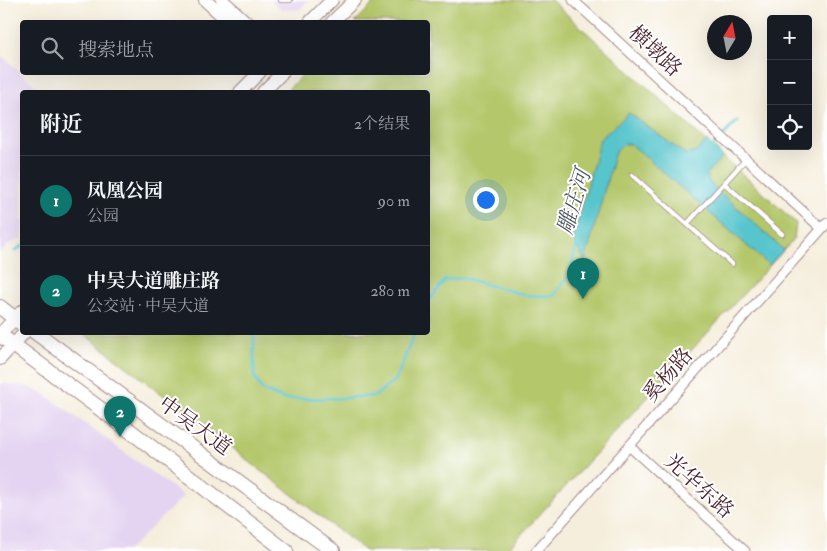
<!DOCTYPE html>
<html lang="zh">
<meta charset="utf-8">
<style>
:root{--surface:#171b24;--page:#242831;--text:#f1f3f6;--muted:#9ea1a6;--line:#363941;--accent:#0f766e}
body{margin:0;font-family:"IM FELL Double Pica","Noto Serif SC",serif;background:var(--page);color:var(--text)}
.controls{position:absolute;right:15px;top:15px;display:grid;overflow:hidden;border-radius:5px;box-shadow:0 5px 20px #0002}
.controls button{width:45px;height:45px;display:grid;place-items:center;padding:0;border:0;border-bottom:1px solid var(--line);background:var(--surface);color:var(--text);font:25px sans-serif}
.compass{position:absolute;left:707px;top:15px;width:45px;height:45px;border-radius:50%;background:var(--surface);box-shadow:0 5px 20px #0002;rotate:10deg}
.you{position:absolute;left:485px;top:199px;width:18px;height:18px;margin:-12px;border:4px solid #fff;border-radius:50%;background:#1a73e8;box-shadow:0 0 0 8px #1a73e833}
.badge{display:grid;place-items:center;width:32px;height:32px;border-radius:50%;background:var(--accent);color:#fff;font-size:16px;font-weight:700}
.pin{position:absolute;translate:-50% -41px;filter:drop-shadow(0 1px 2px #0008)}
.pin::after{content:'';position:absolute;top:26px;width:18px;height:15px;background:inherit;clip-path:polygon(0 0,100% 0,50% 100%)}
.list{margin:0;padding:0;list-style:none}
h2{display:flex;justify-content:space-between;align-items:center;height:65px;margin:0;padding:0 20px;font-size:21px}
h2 small{font-size:16px;font-weight:400;color:var(--muted)}
.list li{display:grid;grid-template-columns:32px 1fr auto;gap:15px;align-items:center;box-sizing:border-box;height:90px;padding:0 20px;border-top:1px solid var(--line)}
.list b{display:block;font-size:19px;white-space:nowrap}
.list p{margin:0;font-size:16px;white-space:nowrap;color:var(--muted)}
.list em{font-size:16px;font-style:normal;color:var(--muted)}
.icon{flex:none;width:28px;height:28px;fill:none;stroke:currentColor;stroke-width:2;stroke-linecap:round;stroke-linejoin:round}
.map{position:relative;flex:none;width:827px;height:551px;overflow:hidden}
.search{position:absolute;background:var(--surface);box-shadow:0 5px 20px #0002;left:20px;top:20px;width:410px;height:55px;display:flex;align-items:center;gap:12px;box-sizing:border-box;padding:0 18px;border-radius:5px;color:var(--muted);font-size:19px}
.panel{position:absolute;background:var(--surface);box-shadow:0 5px 20px #0002;left:20px;top:90px;width:410px;height:245px;border-radius:5px}
.map>svg:first-child{display:block}
</style>
<div class="map">
<svg width="827" height="551" viewBox="0 0 827 551">
<rect width="100%" height="100%" fill="#fff"/>
<filter id="ink" filterUnits="userSpaceOnUse"><feTurbulence type="fractalNoise" baseFrequency=".02" numOctaves="2"/><feDisplacementMap in="SourceGraphic" scale="10" xChannelSelector="R" yChannelSelector="G"/><feConvolveMatrix kernelMatrix="1 2 1 2 8 2 1 2 1" color-interpolation-filters="sRGB"/></filter>
<filter id="wash" filterUnits="userSpaceOnUse"><feTurbulence type="fractalNoise" baseFrequency=".0096" numOctaves="4" result="noise"/><feDisplacementMap in="SourceGraphic" scale="20" xChannelSelector="R" yChannelSelector="G"/><feGaussianBlur stdDeviation="1.12" result="paint"/><feColorMatrix in="noise" values="0 0 0 0 0 0 0 0 0 0 0 0 0 0 0 0 0 1.4 0 .05"/><feComposite in="paint" operator="in"/></filter>
<g filter="url(#wash)">
<rect width="100%" height="100%" fill="#f5eedc"/>
<path fill="#e4d3f1" d="M271,0H308L299,10H282Z
M0,54L42,92H22V239L9,244L0,254Z
M3,383L25,386L43,393L184,496L127,551H0V385Z"/>
<path fill="#b4c76b" stroke="#7f734b" d="M377,0H551L796,223L794,239L784,250L506,551H365L83,333L428,332V92H285L305,73L428,72V22H355Z"/>
<path fill="#57c5cc" stroke="#50727c" d="M629,113L685,154L694,153L707,141L723,156L707,173L709,182L784,250L769,265L631,144H624L615,152L585,261L573,240L600,139Z"/>
<g fill="none" stroke-linecap="round" stroke-linejoin="round">
<path stroke="#57c5cc" stroke-width="3" d="M710,150L737,121
M15,251L22,246
M428,302L445,280L463,278L525,295L553,296L569,276L577,243
M254,332V376L262,390L284,399L344,398L375,396L396,379L415,332"/>
</g>
</g>
<g filter="url(#ink)">
<g fill="none" stroke-linecap="round" stroke-linejoin="round">
<g stroke="#a08684" stroke-width="6">
<path id="lane" d="M281,0H290
M632,175L732,264
M725,184L782,234
M687,224L746,159"/>
</g>
<g stroke="#a08684" stroke-width="11">
<path id="street" d="M573,0L821,228
M629,446L745,551
M536,551L827,223"/>
</g>
<g stroke="#a08684" stroke-width="14">
<path id="secondary" d="M205,0L229,22
M222,0L246,22
M310,22L332,0
M332,22L355,0
M240,92L260,72
M263,92L283,72
M0,334L22,311
M0,359L25,332"/>
</g>
<g stroke="#a08684" stroke-width="16">
<path id="primary" d="M0,307L22,324
M35,332L333,551
M0,335L133,433L286,551"/>
</g>
<use href="#lane" stroke="#fff" stroke-width="4.5"/>
<use href="#street" stroke="#fff" stroke-width="9"/>
<use href="#secondary" stroke="#fff" stroke-width="12"/>
<use href="#primary" stroke="#fff" stroke-width="14"/>
</g>
</g>
<g text-anchor="middle" dominant-baseline="central" stroke-width="4" stroke-linejoin="round" paint-order="stroke">
<g font-size="21" fill="#4a1f2b" stroke="#fff">
<text transform="translate(655 51) rotate(43)">横墩路</text>
<text transform="translate(668 375) rotate(-49)">奚杨路</text>
<text transform="translate(195 426) rotate(36)">中吴大道</text>
<text transform="translate(699 486) rotate(42)">光华东路</text>
</g>
<g font-size="22" font-style="italic" fill="#4f5963" stroke="#fff">
<text transform="translate(574 202) rotate(-73)">雕庄河</text>
</g>
</g>
</svg>
<div class="controls">
<button>+</button>
<button>−</button>
<button><svg class="icon" aria-label="locate" viewBox="0 0 24 24"><circle cx="12" cy="12" r="6"/><path d="M12 2v4M12 18v4M2 12h4M18 12h4"/></svg></button>
</div>
<svg class="compass" viewBox="-18 -18 36 36"><path d="M0-13l5 13h-10z" fill="#e53935"/><path d="M0 13l5-13h-10z" fill="#9ea1a6"/></svg>
<div class="you"></div>
<div class="pin badge" style="left:583px;top:299px">1</div>
<div class="pin badge" style="left:120px;top:437px">2</div>
<div class="search"><svg class="icon" aria-label="search" viewBox="0 0 24 24"><circle cx="10" cy="10" r="6"/><path d="M15 15l6 6"/></svg>搜索地点</div>
<section class="panel">
<h2>附近<small>2个结果</small></h2>
<ul class="list">
<li><span class="badge">1</span><div><b>凤凰公园</b><p>公园</p></div><em>90 m</em></li>
<li><span class="badge">2</span><div><b>中吴大道雕庄路</b><p>公交站 · 中吴大道</p></div><em>280 m</em></li>
</ul>
</section>
</div>
